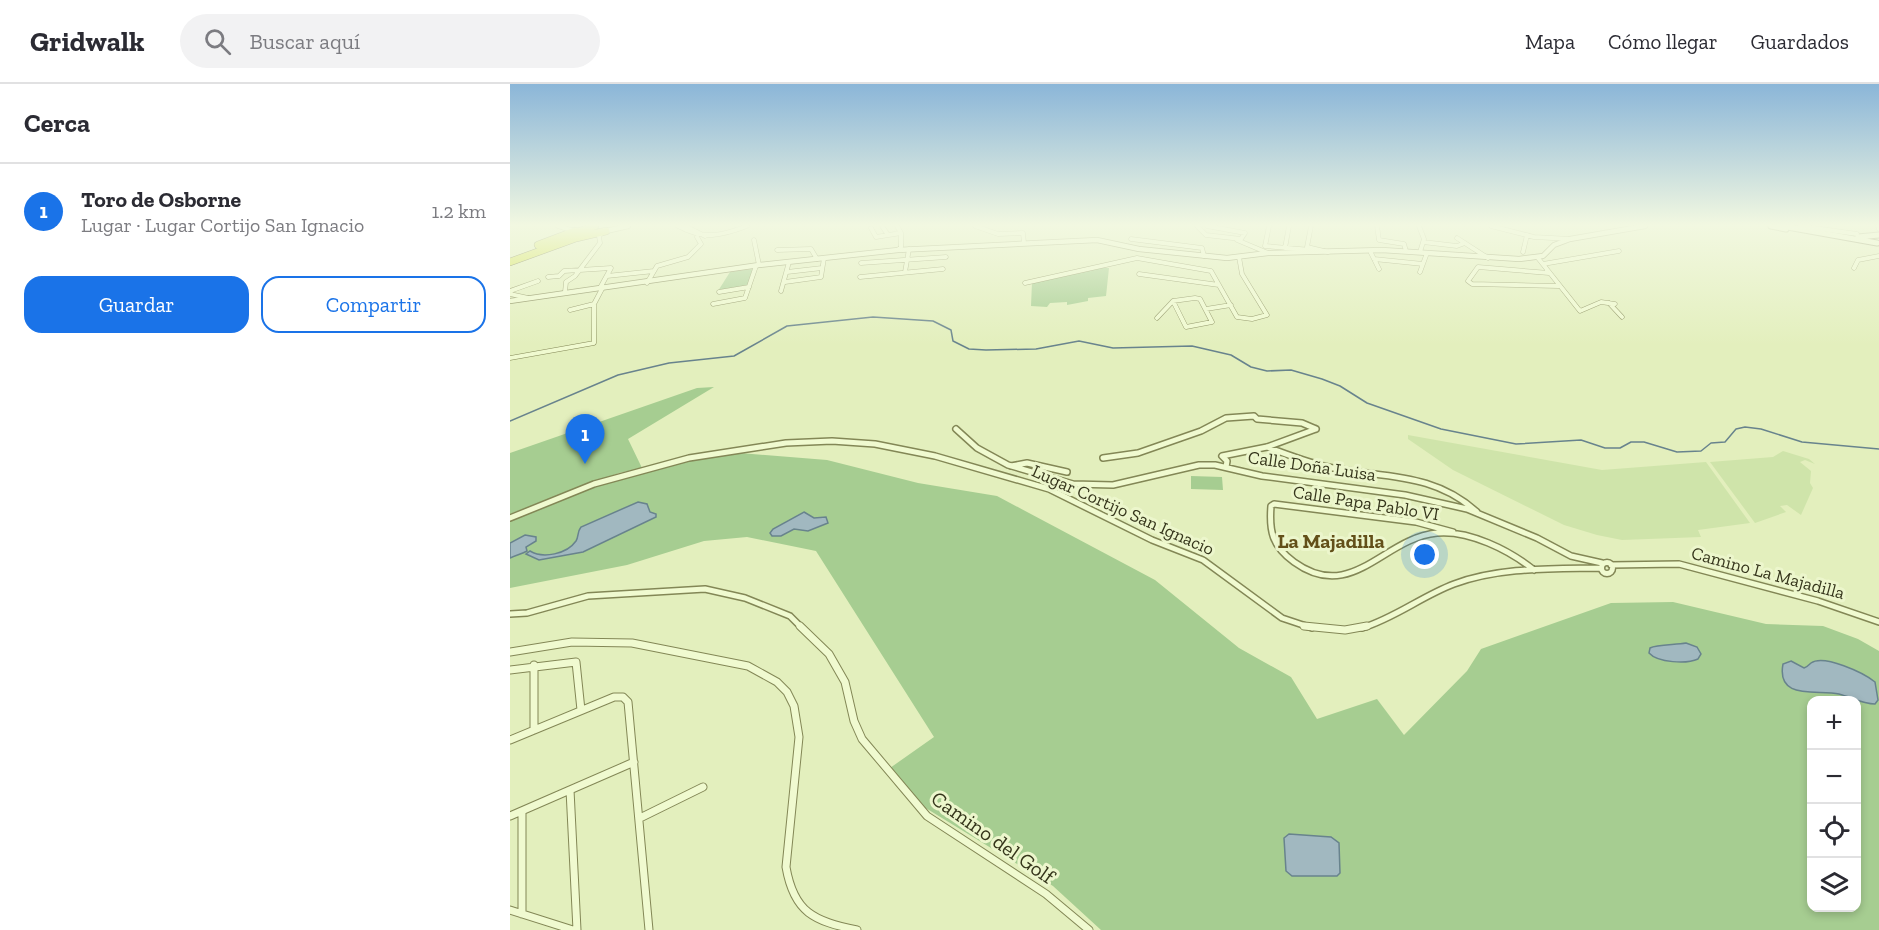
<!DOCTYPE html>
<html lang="es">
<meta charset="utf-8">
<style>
:root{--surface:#fff;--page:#f2f2f3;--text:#2b2b33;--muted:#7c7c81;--line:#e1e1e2;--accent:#1a73e8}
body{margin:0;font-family:"Zilla Slab",serif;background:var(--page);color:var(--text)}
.controls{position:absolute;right:18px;bottom:18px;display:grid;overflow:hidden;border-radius:12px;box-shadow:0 3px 9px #0003}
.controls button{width:54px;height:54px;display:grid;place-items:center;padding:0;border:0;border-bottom:2px solid var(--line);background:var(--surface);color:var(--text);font:30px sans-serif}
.you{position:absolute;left:915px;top:471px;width:21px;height:21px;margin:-15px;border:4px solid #fff;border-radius:50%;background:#1a73e8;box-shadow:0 0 0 9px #1a73e833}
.badge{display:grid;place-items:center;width:39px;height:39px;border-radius:50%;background:var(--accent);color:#fff;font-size:20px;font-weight:700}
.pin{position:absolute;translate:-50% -50px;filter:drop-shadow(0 2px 3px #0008)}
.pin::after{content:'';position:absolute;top:32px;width:21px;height:18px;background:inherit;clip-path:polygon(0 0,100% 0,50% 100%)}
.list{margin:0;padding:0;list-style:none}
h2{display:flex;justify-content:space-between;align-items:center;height:78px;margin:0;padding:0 24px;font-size:26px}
h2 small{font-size:20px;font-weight:400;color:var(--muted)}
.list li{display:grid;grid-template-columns:39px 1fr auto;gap:18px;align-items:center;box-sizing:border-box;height:96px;padding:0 24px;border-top:2px solid var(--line)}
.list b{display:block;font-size:22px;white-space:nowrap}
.list p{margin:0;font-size:20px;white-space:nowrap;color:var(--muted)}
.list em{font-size:20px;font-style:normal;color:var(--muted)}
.actions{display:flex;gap:12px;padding:18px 24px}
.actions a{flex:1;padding:14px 0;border:2px solid var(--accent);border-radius:18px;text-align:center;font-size:21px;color:var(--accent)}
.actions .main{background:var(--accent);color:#fff}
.icon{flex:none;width:33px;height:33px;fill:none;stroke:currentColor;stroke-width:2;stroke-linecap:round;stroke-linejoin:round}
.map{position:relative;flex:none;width:1369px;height:846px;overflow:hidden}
header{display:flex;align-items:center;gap:36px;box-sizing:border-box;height:84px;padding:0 30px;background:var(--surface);border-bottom:2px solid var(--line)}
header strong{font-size:28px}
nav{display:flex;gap:33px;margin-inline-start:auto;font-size:21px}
.search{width:420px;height:54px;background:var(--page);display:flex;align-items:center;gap:15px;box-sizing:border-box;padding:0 21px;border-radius:33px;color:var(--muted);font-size:22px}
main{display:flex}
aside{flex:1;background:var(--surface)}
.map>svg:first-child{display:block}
</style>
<header>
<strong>Gridwalk</strong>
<div class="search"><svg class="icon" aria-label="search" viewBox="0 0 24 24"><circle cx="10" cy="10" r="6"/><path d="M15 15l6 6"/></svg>Buscar aquí</div>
<nav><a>Mapa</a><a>Cómo llegar</a><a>Guardados</a></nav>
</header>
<main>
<aside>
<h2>Cerca<small></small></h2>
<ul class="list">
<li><span class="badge">1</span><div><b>Toro de Osborne</b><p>Lugar · Lugar Cortijo San Ignacio</p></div><em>1.2 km</em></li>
</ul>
<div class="actions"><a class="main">Guardar</a><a>Compartir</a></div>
</aside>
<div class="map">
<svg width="1369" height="846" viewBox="0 0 1369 846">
<rect width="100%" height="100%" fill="#e3efbd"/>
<path fill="#cfe4aa" d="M898,351L1092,386L1196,378L1240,439L1188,446L1191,453L1112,456L1087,451L1054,441L943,386L898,355Z
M1273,367L1299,375L1305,380L1295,376L1290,378L1301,387L1300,399L1303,404L1291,431L1277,421L1270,422L1276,428L1245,439L1200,378L1263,373Z"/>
<path fill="#a6cd91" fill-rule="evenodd" d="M588,184H599L596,212L578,214V217L557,221V218L540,219L537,223L521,222L522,198Z
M243,185L238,201L208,207L220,188Z
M204,303L118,355L132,384L109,389L0,430V369L187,304Z
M230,369L317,376L408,399L487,412L645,496L729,564L781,593L807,635L867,615L894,651L957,587L971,565L1101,519L1163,518L1256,540L1313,542L1348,555L1369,567V846H591L543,802L414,723L380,684L424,653L306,467L237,453L194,457L117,481L0,504V436C64,405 159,374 230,369ZM1302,616H1346V824H1302Z
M681,392L712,393L713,406L681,405Z"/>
<path fill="#a1b8c0" stroke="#68838d" stroke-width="1.5" d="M128,418L137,420L140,428L146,430V433L73,468L29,476L16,470L20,467C33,475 57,470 66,457C69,452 67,448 71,443Z
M294,428L304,434L316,433L318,439L298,447L284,445L271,452H262L260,449L263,445Z
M15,451L26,453V457L16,463L17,467C12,470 6,471 0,474V459Z
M1176,559L1187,563L1191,570L1188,575C1177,580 1148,579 1139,569L1140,564C1147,560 1166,561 1176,559Z
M1281,577L1294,584C1297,583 1299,581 1301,579C1314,570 1354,589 1365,598L1368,616L1365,620C1352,620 1341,613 1329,610C1308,605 1266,617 1273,580Z
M779,750L821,753L829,759L830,789L827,792H782L776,787L774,754Z"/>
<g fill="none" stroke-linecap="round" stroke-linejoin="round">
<path stroke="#68838d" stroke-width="1.5" d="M0,337L108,291L159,279L224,272L277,242L363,233L423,237L441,246L443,257L459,265L476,266L526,265L569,257L603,264L682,262L721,271L741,283L757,287L781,286L812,295L830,302L857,319L931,345L1006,360L1071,356L1095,364H1110L1121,358H1134L1167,368L1191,367L1201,359L1215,358L1226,345L1235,343L1251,345L1292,358L1369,365"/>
<g stroke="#838756" stroke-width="5">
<path id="minor-far2" d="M48,142L64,147
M168,142C194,156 211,152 237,142
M175,142L195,152
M372,142L378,151
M387,142L391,149V163L388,166
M465,142L488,150L513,149L514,159
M687,142L696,151L731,155L735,149L697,142
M759,142L755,162L801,166
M801,142L797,163L818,168
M867,142L869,156L894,160L896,167
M909,142L914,155L910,168
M981,142L1024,153L1060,155
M1290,142L1347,150
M1368,142L1369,145
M361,144L366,153L391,149
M947,154L978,174
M621,155L692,164L694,172
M244,156L249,181
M727,156L758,169
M913,158L947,162L955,159
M775,164L779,142
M267,166L301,165L307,175
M1013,168L1017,151
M861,169L869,185
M1028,174L1070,227L1091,218L1105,220
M864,175L913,180
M351,179L436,173
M1033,180L1109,167
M1344,184L1348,176L1369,172
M277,188L312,184
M395,188L399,165
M910,188L917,169
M1039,189L968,183L958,197L962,200L1049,202
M629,190L709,201
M97,192L144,187
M38,193L49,192L54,187L101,184L90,204
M350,193L433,185
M275,198L311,193L314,174
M137,199L147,182L178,173L191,160L187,153
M515,199L627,174L701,187L727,233L742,235L757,231L732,190L729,173
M0,207L28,197
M271,207L279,178
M55,208L56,198L65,192L90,159L89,152L93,148
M209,208L239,203
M0,210L18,214
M685,214L690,215L702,238L676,243L663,217Z
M1099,219L1112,233
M203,220L235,214L246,182
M696,225L721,221
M60,226L84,220
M647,234L663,217
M0,274L84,259V220L93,203"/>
</g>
<g stroke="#838756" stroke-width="8">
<path id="minor-far1" d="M446,345L467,364L498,381L563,400L603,401L689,381H705L752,392L895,411L957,425L1027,454L1061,472L1092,479
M757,363C779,371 801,380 823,384C877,394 924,389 967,428
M593,374L628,369L691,347L716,334L744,332L747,335L792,339L806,345
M501,382L517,379L557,388
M716,383L717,377L712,372L757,363L806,345
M0,434L84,400L179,374L276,359L322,357L365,360L425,372L539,405L642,456L693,476L772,534L802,544
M943,448L906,438L764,420L761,422C759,447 762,462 784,478C842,520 873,454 927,449C959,446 999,466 1024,486
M1091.5 484a5.5 5.5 0 1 1 11 0a5.5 5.5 0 1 1-11 0Z
M1101,481L1169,480L1308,517L1369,538
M0,530L17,529L78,512L195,505L235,514L280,532L292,544
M852,544C885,534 912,512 944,500C990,483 1041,485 1090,484"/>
</g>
<g stroke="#838756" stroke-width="9">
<path id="minor" d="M290,542L319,570L335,598L344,637L352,655L417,732L536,810L579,846
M794,542L835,546L857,542
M0,568L62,558L122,559L238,582L267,598L277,608L284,622L289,653L276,783C284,829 304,837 347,846
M24,581V646
M0,586L66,578L71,626
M0,656L104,613H113L118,618L139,846
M60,706L67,846
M12,727V830
M0,732L124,678
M130,734L193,703
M0,826L63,846"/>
</g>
<g stroke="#838756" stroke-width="6">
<path id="tertiary" d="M96,147L118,142
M0,217L249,181L388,166L587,156L629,165L717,174L758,169L872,166L1009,175L1033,172L1044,161L1060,155L1135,142"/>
</g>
<g stroke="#666839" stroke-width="7">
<path id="secondary" d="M1261,142L1276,145
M1272,142L1367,159
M1348,153L1369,151"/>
</g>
<g stroke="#54542b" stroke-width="8">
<path id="motorway" d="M67,148L85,142
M28,161L65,147
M0,178L66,154L96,147"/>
</g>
<use href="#minor-far2" stroke="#f0fad0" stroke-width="4"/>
<use href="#minor-far1" stroke="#f0fad0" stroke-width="5"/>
<use href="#minor" stroke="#f0fad0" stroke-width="7"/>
<use href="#tertiary" stroke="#f0fad0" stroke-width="4.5"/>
<use href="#secondary" stroke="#f0fad0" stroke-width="5"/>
<use href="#motorway" stroke="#d3e249" stroke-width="7"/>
</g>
<linearGradient id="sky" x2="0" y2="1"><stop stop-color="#8bb6d8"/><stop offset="0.54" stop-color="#f2f8e1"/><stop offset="1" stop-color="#f2f8e1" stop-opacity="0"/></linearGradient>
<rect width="1369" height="261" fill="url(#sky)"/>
<g text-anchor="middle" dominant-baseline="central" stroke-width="6" stroke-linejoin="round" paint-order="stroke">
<g font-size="18" fill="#35351b" stroke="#ecf6cc">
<text transform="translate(802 382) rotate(8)">Calle Doña Luisa</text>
<text transform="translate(856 419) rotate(9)">Calle Papa Pablo VI</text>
<text transform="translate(613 426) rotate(24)">Lugar Cortijo San Ignacio</text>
<text transform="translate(1258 489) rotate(15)">Camino La Majadilla</text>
</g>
<g font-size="20" font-weight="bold" fill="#635019" stroke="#ecf6cc">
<text x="821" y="457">La Majadilla</text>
</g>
<g font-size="21" fill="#35351b" stroke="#ecf6cc">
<text transform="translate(483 753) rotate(35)">Camino del Golf</text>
</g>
</g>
</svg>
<div class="controls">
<button>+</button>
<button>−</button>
<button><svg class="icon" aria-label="locate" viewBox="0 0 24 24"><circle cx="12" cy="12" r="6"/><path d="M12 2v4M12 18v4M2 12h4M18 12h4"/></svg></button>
<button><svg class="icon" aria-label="layers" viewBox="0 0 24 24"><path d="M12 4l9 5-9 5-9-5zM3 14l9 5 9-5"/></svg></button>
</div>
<div class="you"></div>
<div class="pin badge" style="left:75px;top:380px">1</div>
</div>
</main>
